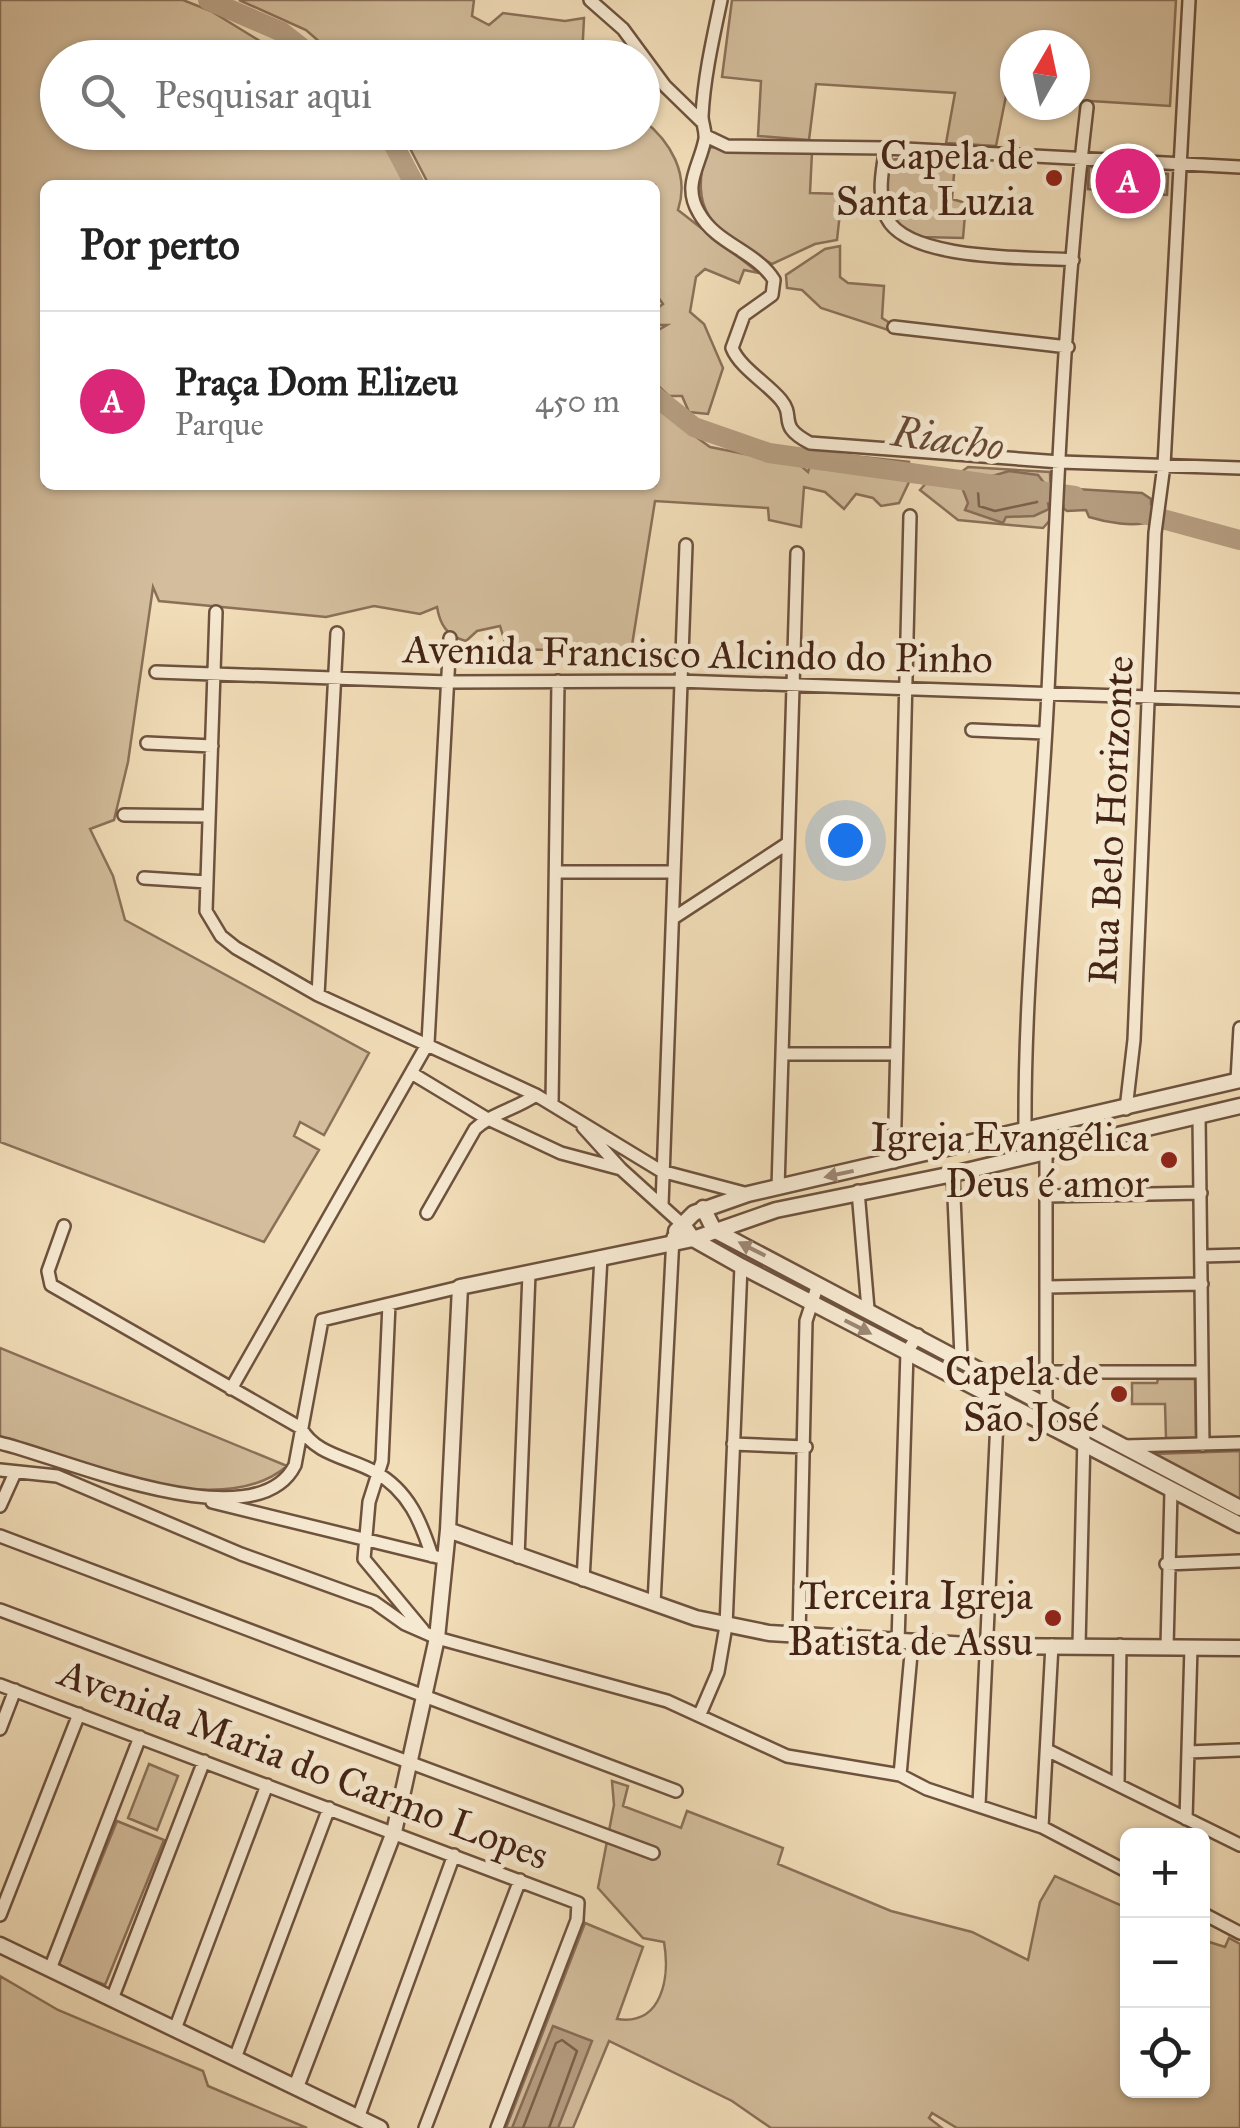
<!DOCTYPE html>
<html lang="pt">
<meta charset="utf-8">
<style>
:root{--surface:#fff;--page:#f6f6f6;--text:#222;--muted:#767676;--line:#e0e0e0;--accent:#db2777}
body{margin:0;font-family:"IM FELL Great Primer",serif;background:var(--page);color:var(--text)}
.controls{position:absolute;right:30px;bottom:30px;display:grid;overflow:hidden;border-radius:15px;box-shadow:0 2px 8px #0004}
.controls button{width:90px;height:90px;display:grid;place-items:center;padding:0;border:0;border-bottom:2px solid var(--line);background:var(--surface);color:var(--text);font:50px sans-serif}
.compass{position:absolute;left:1000px;top:30px;width:90px;height:90px;border-radius:50%;background:var(--surface);box-shadow:0 2px 8px #0004;rotate:9deg}
.you{position:absolute;left:845px;top:840px;width:35px;height:35px;margin:-25px;border:8px solid #fff;border-radius:50%;background:#1a73e8;box-shadow:0 0 0 15px #1a73e833}
.badge{display:grid;place-items:center;width:65px;height:65px;border-radius:50%;background:var(--accent);color:#fff;font-size:32px;font-weight:700}
.pin{position:absolute;translate:-50% -50%;border:5px solid #fff;box-shadow:0 2px 10px #0006}
.list{margin:0;padding:0;list-style:none}
h2{display:flex;justify-content:space-between;align-items:center;height:130px;margin:0;padding:0 40px;font-size:42px}
h2 small{font-size:32px;font-weight:400;color:var(--muted)}
.list li{display:grid;grid-template-columns:65px 1fr auto;gap:30px;align-items:center;box-sizing:border-box;height:180px;padding:0 40px;border-top:2px solid var(--line)}
.list b{display:block;font-size:38px;white-space:nowrap}
.list p{margin:0;font-size:32px;white-space:nowrap;color:var(--muted)}
.list em{font-size:32px;font-style:normal;color:var(--muted)}
.icon{flex:none;width:55px;height:55px;fill:none;stroke:currentColor;stroke-width:2;stroke-linecap:round;stroke-linejoin:round}
.map{position:relative;flex:none;width:1240px;height:2128px;overflow:hidden}
.search{position:absolute;background:var(--surface);box-shadow:0 2px 8px #0004;left:40px;top:40px;width:620px;height:110px;display:flex;align-items:center;gap:25px;box-sizing:border-box;padding:0 35px;border-radius:55px;color:var(--muted);font-size:38px}
.panel{position:absolute;background:var(--surface);box-shadow:0 2px 8px #0004;left:40px;top:180px;width:620px;height:310px;border-radius:15px}
.map>svg:first-child{display:block}
</style>
<div class="map">
<svg width="1240" height="2128" viewBox="0 0 1240 2128">
<rect width="100%" height="100%" fill="#f1ddb8"/>
<filter id="stains"><feTurbulence type="fractalNoise" baseFrequency=".002" numOctaves="4"/><feColorMatrix values="0 0 0 0 .2 0 0 0 0 .09 0 0 0 0 .02 0 0 0 .5 -.17"/></filter>
<radialGradient id="worn" r=".72"><stop offset=".6" stop-color="#630" stop-opacity="0"/><stop offset="1" stop-color="#630" stop-opacity=".3"/></radialGradient>
<path fill="#d3bd9c" stroke="#8b7058" stroke-width="2.5" d="M0,0H183L211,11L286,57L58,58V132L378,133L407,185H45V485H655V407L710,447L800,465L808,472L814,452L909,462L910,480L899,503L881,506L873,498L856,494L844,509L825,492L804,487L801,527L769,520L768,508L655,501L629,664L577,654L557,639L551,650L507,649L500,626L477,631L466,641C447,636 440,625 437,607L420,614L374,606L326,617L159,601L153,587L128,762L114,820L90,829L113,876L125,920L369,1053L324,1135L300,1122L294,1136L319,1150L264,1242L0,1142Z
M239,0H474L472,16L489,25L503,13L565,21L584,18L582,57H337L306,30Z
M732,0H1176L1170,106L1075,100V45H1015V96H1006L996,146L946,143L955,93L816,84L809,140L758,136L761,81L722,77Z
M643,120C670,141 690,174 678,210L759,273L744,270L739,283L705,269L696,277L690,312L704,324L723,368L708,414L689,412L682,396H669L655,383V332L667,325H655V310L663,304L655,293V185H429L402,133L642,132Z
M707,147L812,152L810,193L842,194L837,240L815,244L772,264C717,230 687,218 707,147Z
M923,156L955,162L952,199L966,203L963,238L921,237L894,222L885,193L890,160Z
M1089,167L1168,174L1167,195L1088,189Z
M840,246V277L848,283L884,286L882,318L890,323L888,330L821,308L802,290L787,288L786,275L825,249Z
M968,467L1050,472L1051,519L1043,528L958,520L920,490L928,481L948,482Z
M0,1348L287,1466C220,1524 74,1461 0,1438Z
M1158,1379H1195L1196,1438H1166L1165,1404H1132V1383H1157Z
M1240,1451V1500L1153,1454Z
M149,1764L178,1776L157,1830L128,1818Z
M612,1781L628,1786L623,1806L681,1828L687,1811L783,1848L778,1864L891,1911L972,1932L1028,1960L1040,1902L1055,1876L1127,1908L1128,2090H1202L1203,1940L1225,1947L1229,1938L1240,1944V2128H957L932,2113L929,2118L942,2128H771L732,2101L609,2041L573,2128H506L585,1923L643,1947L617,2019C663,2026 670,1976 664,1942L643,1938L598,1888L614,1805Z
M117,1821L164,1840L105,1985L58,1966Z
M0,1976L58,2010L203,2071L208,2086L307,2128H0Z"/>
<path fill="#b69e81" stroke="#886d56" stroke-width="2.5" d="M1009,471L1038,475L1045,484L1049,509L1034,516L1006,517L1003,523L965,510L968,503L963,490L972,482Z
M1076,489L1142,493L1151,499V521C1135,528 1105,522 1089,517L1086,510L1067,511L1063,508L1067,492Z
M553,2026L592,2041L558,2128H512Z"/>
<g fill="none" stroke-linecap="round" stroke-linejoin="round">
<path stroke="#7c604b" stroke-width="2.5" d="M1011,481L1031,483L1037,502L995,511L979,506L978,491Z
M523,2128L556,2043L562,2040L577,2051L549,2128"/>
<path stroke="#b69e81" stroke-width="20" d="M208,0L282,32L315,58
M387,132L415,185
M655,396L694,427L769,453L1075,496
M1137,512L1240,540"/>
<g stroke="#6e523e" stroke-width="16">
<path id="minor" d="M590,0L623,29L665,86L701,121
M721,0C713,38 704,77 702,116C702,123 706,131 705,139C700,166 682,185 699,213C716,244 756,251 774,280L772,295L744,315L732,348C740,368 767,383 781,400C796,418 776,425 810,443L1060,462L1240,468
M706,136L727,146L886,148L1240,167
M886,148C882,170 877,196 887,218C908,261 1030,257 1073,260
M894,327L1068,347
M216,612L206,911L221,936L236,948L318,995L536,1095L661,1171L748,1194
M156,672L448,682L678,681L1240,700
M972,730L1044,733
M147,743L212,746
M124,815L208,816
M556,872H671
M144,878L207,882
M675,917L788,843
M318,995L337,633
M782,1054H896
M413,1074L486,1118L561,1153L621,1169L684,1226
M1237,1080L1240,1028
M552,1104L558,681
M1126,1109L1134,1040L1155,533L1164,465L1189,0
M1199,1116L1203,1445
M583,1127L621,1169
M1025,1131C1024,984 1041,838 1048,691C1057,496 1064,300 1087,107
M1046,1151V1406
M894,1162L910,516
M953,1174L961,1357
M778,1188L797,553
M858,1191L868,1309
M1047,1196L1201,1193
M662,1205L686,545
M427,1213L475,1129C492,1113 516,1109 536,1095
M64,1226L48,1271L51,1285L301,1428C315,1455 351,1458 375,1472C409,1491 421,1522 432,1556
M1202,1256L1240,1255
M1047,1287L1202,1284
M389,1304L382,1461L369,1502L364,1559L423,1630
M1048,1372H1202
M231,1389L428,1043L450,638
M0,1443C61,1457 256,1544 295,1465L322,1320L460,1287
M733,1444L806,1447
M1124,1446L1240,1443
M0,1470L57,1476L241,1554L374,1602L405,1624L437,1638L667,1701L787,1756L900,1775L927,1789L1042,1827L1128,1872
M212,1502L437,1557
M0,1506L14,1475
M0,1536L676,1791
M518,1557L529,1273
M1166,1564L1240,1561
M583,1580L601,1257
M654,1603L673,1237
M0,1610L653,1853
M799,1636L806,1321L818,1284
M898,1642L907,1352L918,1335
M1079,1646L1084,1436
M1167,1647L1171,1491
M0,1685L578,1903L577,1920L497,2128
M700,1714L718,1672L726,1626L741,1266
M0,1729L15,1690
M1049,1751L1240,1845
M1188,1752L1240,1750
M900,1775L912,1643
M1118,1784L1120,1645
M979,1805L998,1399
M1186,1819L1191,1647
M1042,1827L1052,1645
M1202,1913L1240,1933
M0,1915L79,1714
M50,1969L140,1737
M112,1999L204,1761
M175,2029L267,1785
M235,2058L329,1808
M358,2118L454,1855
M425,2128L520,1880"/>
</g>
<g stroke="#6e523e" stroke-width="19">
<path id="tertiary" d="M703,1208L714,1230L1240,1508
M684,1226L693,1239L741,1266L1240,1525
M676,1231L694,1213L748,1194L1240,1080
M448,1530L696,1618L769,1633L985,1646L1240,1648
M0,1945L380,2128
M296,2087L394,1832L437,1638L448,1530L460,1287L693,1239L776,1210L953,1174L1240,1106"/>
</g>
<use href="#minor" stroke="#f6e9d1" stroke-width="11"/>
<use href="#tertiary" stroke="#f6e9d1" stroke-width="14"/>
</g>
<defs><path id="oneway-solid" d="M-6-.8H1V-3.2L6.5 0L1 3.2V.8H-6Z" transform="scale(2.5)"/></defs>
<g fill="#9c8673">
<use href="#oneway-solid" transform="translate(839 1174) rotate(168)"/>
<use href="#oneway-solid" transform="translate(752 1249) rotate(-153)"/>
<use href="#oneway-solid" transform="translate(858 1327) rotate(27)"/>
</g>
<g fill="#8f2418" stroke="#f6e9d1" stroke-width="4">
<circle cx="1054" cy="178" r="10"/>
<circle cx="1169" cy="1160" r="10"/>
<circle cx="1119" cy="1394" r="10"/>
<circle cx="1053" cy="1618" r="10"/>
</g>
<g text-anchor="middle" dominant-baseline="central" stroke-width="10" stroke-linejoin="round" paint-order="stroke">
<g font-size="40" fill="#432315" stroke="#f6e9d1" text-anchor="end">
<text x="1034" y="155">Capela de<tspan x="1034" dy="46">Santa Luzia</tspan></text>
<text x="1149" y="1137">Igreja Evangélica<tspan x="1149" dy="46">Deus é amor</tspan></text>
<text x="1099" y="1371">Capela de<tspan x="1099" dy="46">São José</tspan></text>
<text x="1033" y="1595">Terceira Igreja<tspan x="1033" dy="46">Batista de Assu</tspan></text>
</g>
<g font-size="40" fill="#432315" stroke="#f6e9d1">
<text transform="translate(698 654) rotate(1)">Avenida Francisco Alcindo do Pinho</text>
<text transform="translate(1111 820) rotate(-87)">Rua Belo Horizonte</text>
<text transform="translate(304 1764) rotate(21)">Avenida Maria do Carmo Lopes</text>
</g>
<g font-size="42" font-style="italic" fill="#664835" stroke="#f6e9d1">
<text transform="translate(948 439) rotate(8)">Riacho</text>
</g>
</g>
<rect width="100%" height="100%" filter="url(#stains)"/>
<rect width="100%" height="100%" fill="url(#worn)"/>
</svg>
<div class="controls">
<button>+</button>
<button>−</button>
<button><svg class="icon" aria-label="locate" viewBox="0 0 24 24"><circle cx="12" cy="12" r="6"/><path d="M12 2v4M12 18v4M2 12h4M18 12h4"/></svg></button>
</div>
<svg class="compass" viewBox="-18 -18 36 36"><path d="M0-13l5 13h-10z" fill="#e53935"/><path d="M0 13l5-13h-10z" fill="#767676"/></svg>
<div class="you"></div>
<div class="pin badge" style="left:1128px;top:181px">A</div>
<div class="search"><svg class="icon" aria-label="search" viewBox="0 0 24 24"><circle cx="10" cy="10" r="6"/><path d="M15 15l6 6"/></svg>Pesquisar aqui</div>
<section class="panel">
<h2>Por perto<small></small></h2>
<ul class="list">
<li><span class="badge">A</span><div><b>Praça Dom Elizeu</b><p>Parque</p></div><em>450 m</em></li>
</ul>
</section>
</div>
